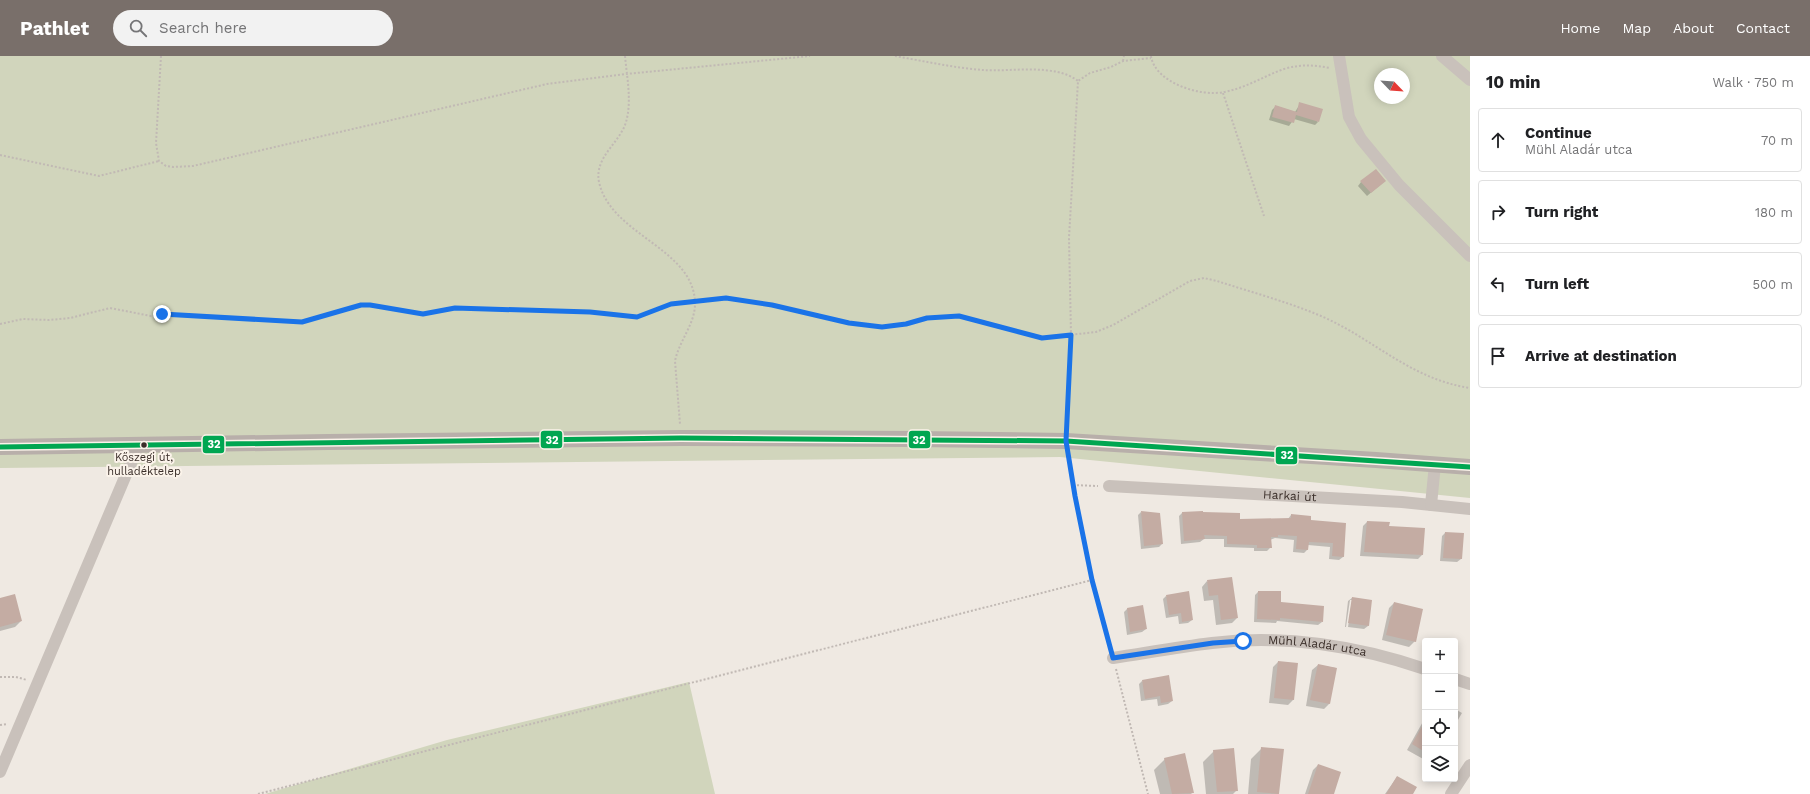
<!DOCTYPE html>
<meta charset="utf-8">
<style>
:root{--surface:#fff;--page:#f2f2f2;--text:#202124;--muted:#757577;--line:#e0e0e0;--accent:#796f6a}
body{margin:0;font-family:"Work Sans",sans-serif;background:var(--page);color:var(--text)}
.controls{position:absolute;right:12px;bottom:12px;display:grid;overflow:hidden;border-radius:4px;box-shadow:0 2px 10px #0003}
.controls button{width:36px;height:36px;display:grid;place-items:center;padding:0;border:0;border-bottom:1px solid var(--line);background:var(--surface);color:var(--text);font:20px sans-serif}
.compass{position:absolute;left:1374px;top:12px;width:36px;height:36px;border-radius:50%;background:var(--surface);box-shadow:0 2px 10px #0003;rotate:115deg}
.stop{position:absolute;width:12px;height:12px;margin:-9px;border:3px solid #1a73e8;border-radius:50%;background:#fff}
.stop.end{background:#1a73e8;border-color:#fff;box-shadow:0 1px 4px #0008}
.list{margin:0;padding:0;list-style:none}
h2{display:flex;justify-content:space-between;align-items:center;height:52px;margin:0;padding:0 16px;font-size:17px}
h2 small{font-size:13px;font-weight:400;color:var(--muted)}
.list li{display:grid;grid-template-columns:26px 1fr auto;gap:12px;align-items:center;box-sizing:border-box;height:64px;margin:0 8px 8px;padding:0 8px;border:1px solid var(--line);border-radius:4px}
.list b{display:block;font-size:15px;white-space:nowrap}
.list p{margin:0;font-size:13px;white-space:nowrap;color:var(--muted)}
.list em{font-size:13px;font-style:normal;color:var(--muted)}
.icon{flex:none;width:22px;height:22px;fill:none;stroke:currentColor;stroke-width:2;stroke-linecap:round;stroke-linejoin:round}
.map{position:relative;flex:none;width:1470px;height:738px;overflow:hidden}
header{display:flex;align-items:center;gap:24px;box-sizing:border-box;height:56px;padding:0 20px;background:var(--accent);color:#fff}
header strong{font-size:19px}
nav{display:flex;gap:22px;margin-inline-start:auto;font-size:14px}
.search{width:280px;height:36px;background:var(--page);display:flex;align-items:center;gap:10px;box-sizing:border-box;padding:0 14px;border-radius:22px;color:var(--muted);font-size:15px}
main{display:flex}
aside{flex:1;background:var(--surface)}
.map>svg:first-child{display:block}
</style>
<header>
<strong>Pathlet</strong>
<div class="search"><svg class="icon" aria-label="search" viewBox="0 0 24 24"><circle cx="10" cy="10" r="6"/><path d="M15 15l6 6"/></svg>Search here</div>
<nav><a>Home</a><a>Map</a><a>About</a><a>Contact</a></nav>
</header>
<main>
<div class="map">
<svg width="1470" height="738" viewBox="0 0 1470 738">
<rect width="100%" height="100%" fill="#efe9e2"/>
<path fill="#d1d5bc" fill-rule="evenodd" d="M0,0H1470V442L1060,401L0,412ZM1380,18H1404V42H1380Z
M689,626L715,738H265L447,684Z"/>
<path fill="#0003" d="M1300,48L1318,66L1315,69L1294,63L1289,70L1269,64L1272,54L1276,50L1295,56Z
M1361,126L1381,128L1367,140L1358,130Z
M1141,456L1162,488L1159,491L1141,493L1138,459Z
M1182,457H1202L1239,464L1288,463L1291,459L1310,465L1345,468L1343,501L1339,504L1329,503L1330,491L1308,489L1307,494L1304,497L1293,496L1294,484L1275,482L1270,484L1271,491L1267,495H1254V492L1224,491V483H1204L1200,486L1181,488L1179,460Z
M1367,466L1388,471L1422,499L1418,503L1360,500L1363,470Z
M1445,477L1461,503L1457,506L1440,505L1442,480Z
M1207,525L1237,562L1232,567L1216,569L1213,544L1204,545L1202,531Z
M1258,536L1280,546L1322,566L1318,569L1277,565L1276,567L1254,566L1255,539Z
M1166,540L1192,564L1188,567L1179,568L1178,560L1166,562L1163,543Z
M1352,542L1368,570L1364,573L1348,571L1352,544H1350L1346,571H1345L1348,545Z
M0,543L21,565L15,571L0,575Z
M1394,547L1415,585L1409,591L1382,584L1389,552Z
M1142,550L1146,573L1142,576L1127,579L1124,556L1127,553Z
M1278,606L1293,644L1288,649L1269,647L1273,611Z
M1318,609L1336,612L1329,648L1324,653L1306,650L1312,614Z
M1142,625L1172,645L1168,648L1158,650L1157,643L1141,645L1139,628Z
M1455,653L1462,657L1455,669Z
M1425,662V704L1407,694Z
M1262,692L1278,737V738H1248L1251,703Z
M1214,695L1237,734L1233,738H1206L1203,706Z
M1165,703L1193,736L1191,738H1160L1154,714Z
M1318,709L1333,738H1305L1313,714Z
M1397,721L1412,738H1385Z"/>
<path fill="#c4aca3" d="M1299,46L1323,53L1319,66L1296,59L1294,67L1272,61L1275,49L1297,56Z
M1376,113L1386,125L1371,137L1360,125Z
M1141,455L1160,457L1163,488L1144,490Z
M1203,455V456L1240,457V463L1291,462V458L1311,460V464L1346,467L1344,501L1332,500L1333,487L1309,486L1308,494L1296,493L1297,480L1278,479V481H1271L1272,492H1257V489L1227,488V480L1204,479L1205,483L1184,485L1182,456Z
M1367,465L1390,466L1389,470L1425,472L1423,499L1364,496Z
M1445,476L1464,477L1462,503L1443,502Z
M1232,521L1238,562L1221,564L1218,539L1209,540L1207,524Z
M1189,535L1193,564L1182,566L1181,557L1169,559L1166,539Z
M1258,535H1281V546L1324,550L1323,566L1280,562V564L1257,563Z
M15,538L22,565L0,571V542Z
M1352,541L1372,544L1369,570L1348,567Z
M1394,546L1423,553L1416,586L1386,579Z
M1143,549L1147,573L1130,576L1127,552Z
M1278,605L1298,607L1294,644L1274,642Z
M1318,608L1337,612L1330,648L1310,644Z
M1169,619L1173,645L1161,647L1160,640L1145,643L1142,624Z
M1425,665V696L1412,688Z
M1261,691L1284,693L1279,738L1257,736Z
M1234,692L1238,735L1217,736L1213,694Z
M1185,697L1194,737L1172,738L1164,702Z
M1318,708L1341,716L1334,738H1308Z
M1397,720L1417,731L1413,738H1386Z"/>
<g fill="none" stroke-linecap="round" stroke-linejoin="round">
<path stroke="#c1b9b4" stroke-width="2" stroke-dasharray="2 2" stroke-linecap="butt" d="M161,0L156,87L159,105L166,110L173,111L193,110L547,28L626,18L810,0
M625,0C627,22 632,45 626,66C620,87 594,101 599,126C611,180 695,192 695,248C695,268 679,285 675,305L680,368
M895,0C923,5 955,12 983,14C1012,16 1055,7 1078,25
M1151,0C1155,27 1201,41 1224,36C1246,32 1264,20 1284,13C1300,8 1314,9 1330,12
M1123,5L1124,0
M1223,37L1264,160
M0,99L99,120L159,105
M0,268L23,263L49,264L70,262L110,252L151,260L163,259L302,266L361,249H370L423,258L455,252L590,256L637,261L671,248L726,242L772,249L849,267L883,271L906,268L927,262L959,260L1042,282L1096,276L1113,269L1190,225L1204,222L1217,225C1251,236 1288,246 1321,260C1374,283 1410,323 1470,332
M1066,372L1071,279L1069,182L1078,25L1090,17L1111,11L1123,5L1151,2
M1068,398L1092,524L1110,591
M1073,429L1098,430
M1116,613L1148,738
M0,621H16L27,624
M0,669L7,668
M258,738L1092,524"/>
<g stroke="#c9c1bb" stroke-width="12">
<path d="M1339,0L1349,61L1361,83L1399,129L1470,200"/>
<path d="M1442,0L1470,24"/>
<path id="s1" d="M1109,430L1402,446L1470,453"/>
<path d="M1431,449L1435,408"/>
<path id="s2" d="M1113,602C1146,597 1179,591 1212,587C1283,578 1358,590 1425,613"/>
<path d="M1455,623L1470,628"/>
<path d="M0,716L139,388"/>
<path d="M1451,738L1470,709"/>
</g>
<path stroke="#b8afaa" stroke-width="16" d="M0,391L328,386L681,382L915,383L1066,385L1376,404L1470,411"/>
<g stroke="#fbf3ea" stroke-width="8">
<path id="bus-1" d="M0,391L681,382L1066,385L1470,411"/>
</g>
<use href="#bus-1" stroke="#00a651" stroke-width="5"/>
</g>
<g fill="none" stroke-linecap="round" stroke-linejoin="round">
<path stroke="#1a73e8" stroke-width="5" d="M162,258L302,266L361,249H370L423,258L455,252L590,256L637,261L671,248L726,242L772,249L849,267L882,271L906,268L927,262L959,260L1042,282L1071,279L1066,385L1075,440L1092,524L1113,602L1213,587L1243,585"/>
</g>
<circle fill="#3a2e29" stroke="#fbf3ea" stroke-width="1.5" cx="144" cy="389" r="3.5"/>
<g text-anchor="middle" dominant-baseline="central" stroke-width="4" stroke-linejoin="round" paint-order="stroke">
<g font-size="11" fill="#3a2e29" stroke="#fbf3ea">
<text x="144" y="401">Kőszegi út,<tspan x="144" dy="14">hulladéktelep</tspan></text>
</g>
<g font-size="12" fill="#3a2e29" stroke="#fbf3ea">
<text stroke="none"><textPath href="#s1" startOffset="181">Harkai út</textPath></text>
<text stroke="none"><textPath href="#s2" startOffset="206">Mühl Aladár utca</textPath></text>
</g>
</g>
<g stroke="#fbf3ea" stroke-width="1.5">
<rect x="540" y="374" width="23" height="19" rx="4" fill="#00a651"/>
<rect x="908" y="374" width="23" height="19" rx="4" fill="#00a651"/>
<rect x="202" y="379" width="23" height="19" rx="4" fill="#00a651"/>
<rect x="1275" y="390" width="23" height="19" rx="4" fill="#00a651"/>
</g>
<g font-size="11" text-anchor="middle" font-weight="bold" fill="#fff">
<text x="552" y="388">32</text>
<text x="919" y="388">32</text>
<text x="214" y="392">32</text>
<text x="1287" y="403">32</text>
</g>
</svg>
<div class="controls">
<button>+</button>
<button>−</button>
<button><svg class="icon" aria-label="locate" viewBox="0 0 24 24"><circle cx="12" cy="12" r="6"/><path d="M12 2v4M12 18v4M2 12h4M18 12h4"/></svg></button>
<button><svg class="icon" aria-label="layers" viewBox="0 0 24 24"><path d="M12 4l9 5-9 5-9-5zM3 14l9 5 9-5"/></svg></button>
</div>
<svg class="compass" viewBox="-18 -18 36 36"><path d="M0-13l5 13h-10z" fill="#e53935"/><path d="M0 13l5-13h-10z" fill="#757577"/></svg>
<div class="stop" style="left:1243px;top:585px"></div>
<div class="stop end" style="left:162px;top:258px"></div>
</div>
<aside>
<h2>10 min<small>Walk · 750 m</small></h2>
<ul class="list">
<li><svg class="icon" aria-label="ahead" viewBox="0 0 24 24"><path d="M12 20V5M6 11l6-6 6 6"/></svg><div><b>Continue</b><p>Mühl Aladár utca</p></div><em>70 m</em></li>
<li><svg class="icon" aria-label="right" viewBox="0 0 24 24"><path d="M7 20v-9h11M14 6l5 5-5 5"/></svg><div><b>Turn right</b></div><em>180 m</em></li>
<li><svg class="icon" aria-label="left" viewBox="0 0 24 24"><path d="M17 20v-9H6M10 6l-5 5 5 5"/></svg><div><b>Turn left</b></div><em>500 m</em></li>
<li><svg class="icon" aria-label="arrive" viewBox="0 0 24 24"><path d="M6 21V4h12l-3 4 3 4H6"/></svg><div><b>Arrive at destination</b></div></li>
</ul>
</aside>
</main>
